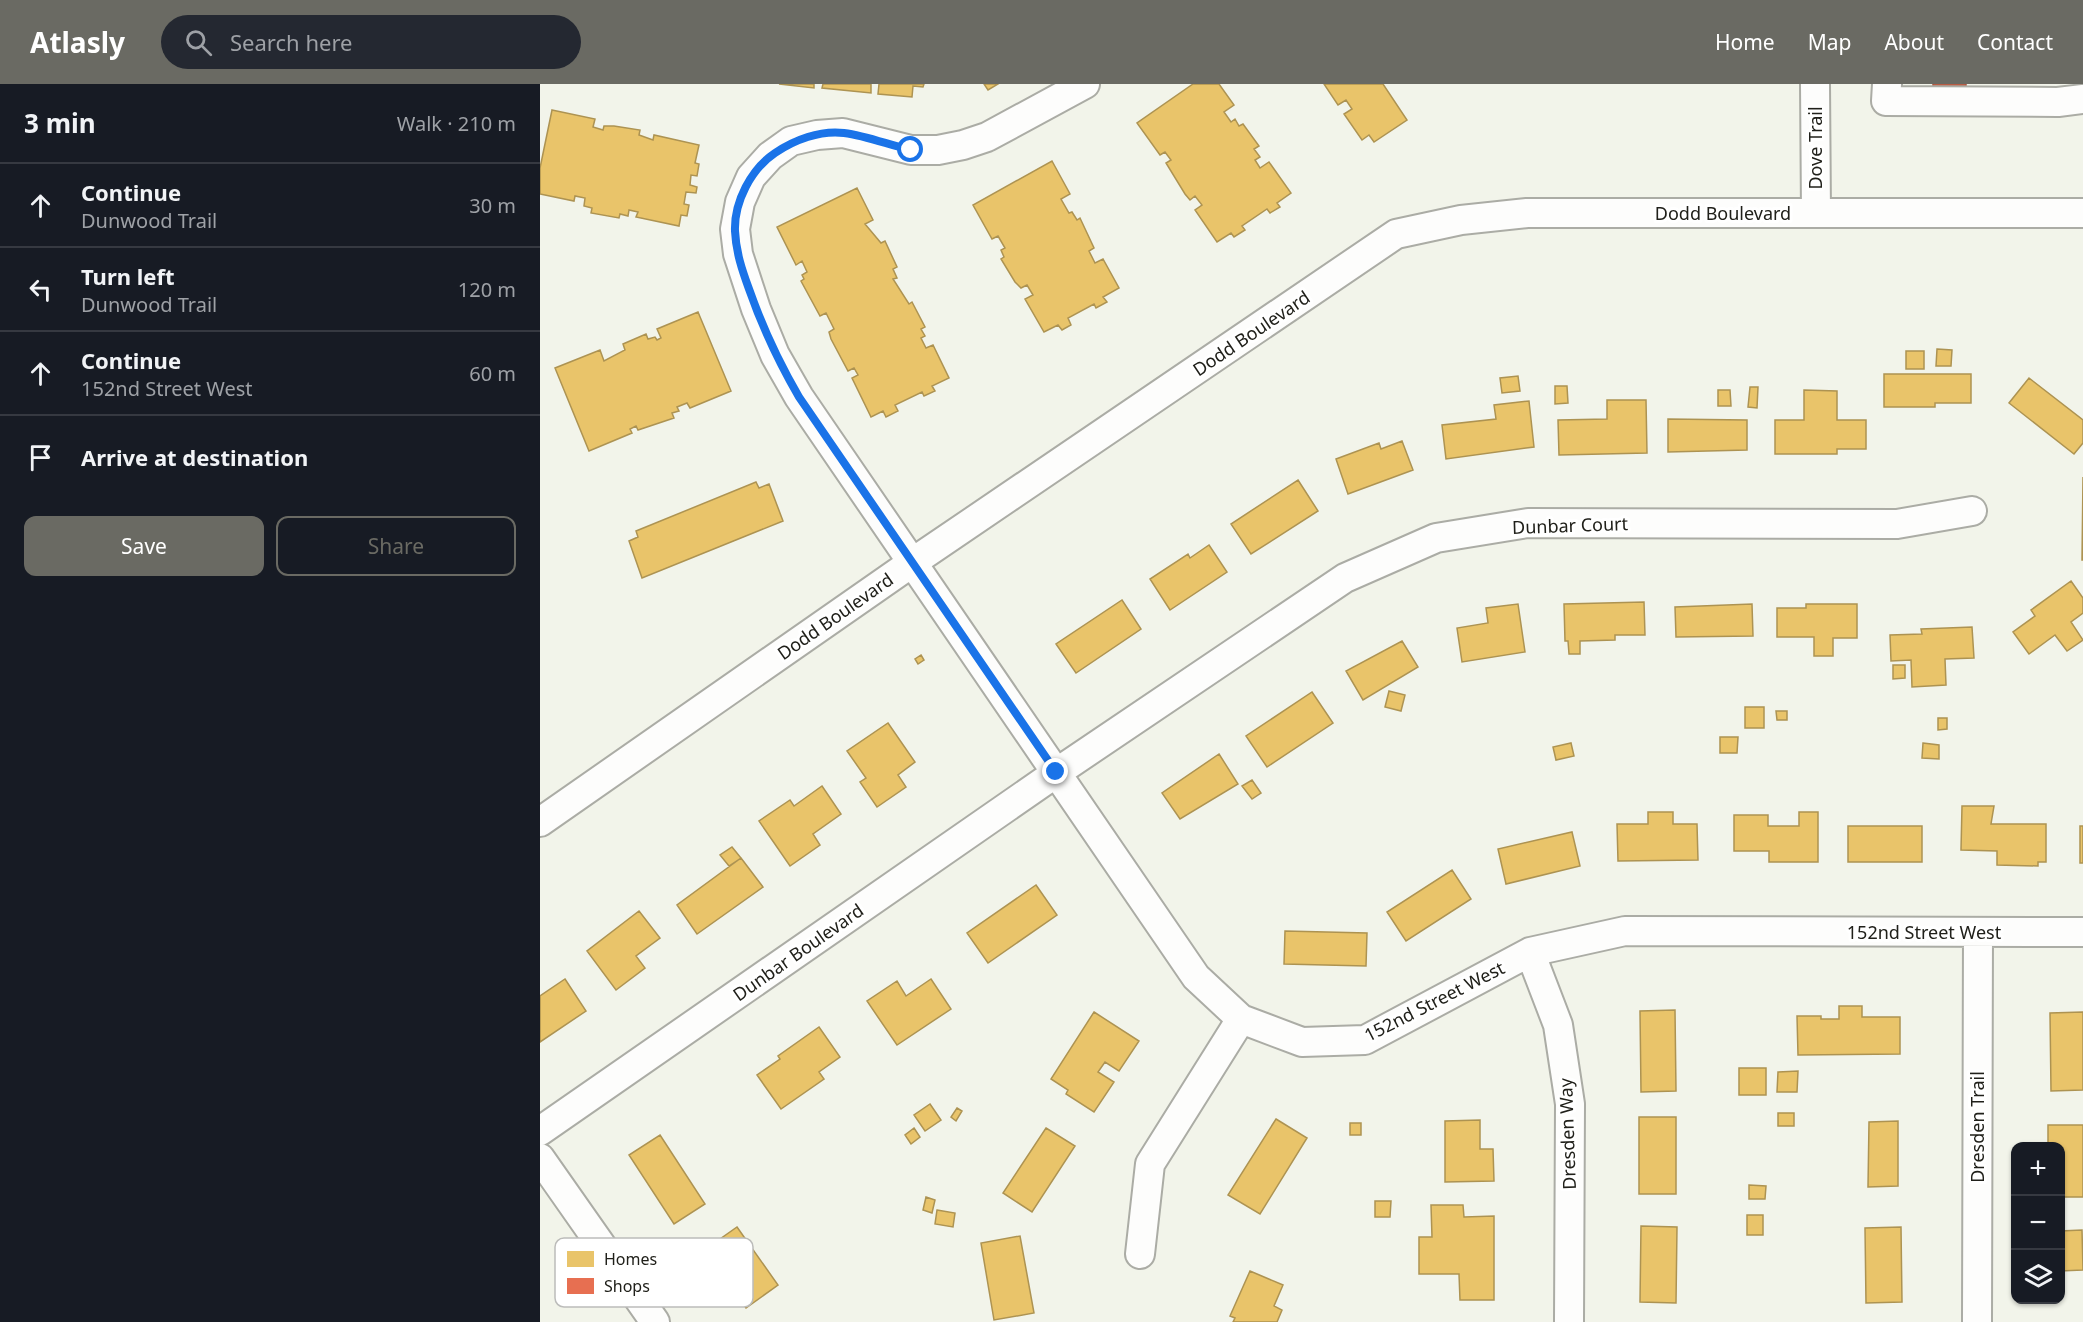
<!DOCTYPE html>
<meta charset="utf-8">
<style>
:root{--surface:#171b24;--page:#242831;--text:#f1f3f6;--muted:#9ea1a6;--line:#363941;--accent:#6a6a63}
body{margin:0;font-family:"Noto Sans",sans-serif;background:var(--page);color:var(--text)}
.controls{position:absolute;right:18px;bottom:18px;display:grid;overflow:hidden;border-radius:12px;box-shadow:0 2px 4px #0004}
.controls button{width:54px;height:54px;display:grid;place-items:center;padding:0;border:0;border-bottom:2px solid var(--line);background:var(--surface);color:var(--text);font:30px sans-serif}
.stop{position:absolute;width:18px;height:18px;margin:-14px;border:4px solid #1a73e8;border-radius:50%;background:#fff}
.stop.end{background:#1a73e8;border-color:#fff;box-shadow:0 2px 6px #0008}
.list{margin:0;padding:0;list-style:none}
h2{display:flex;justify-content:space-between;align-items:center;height:78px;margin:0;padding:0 24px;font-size:26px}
h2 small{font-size:20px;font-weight:400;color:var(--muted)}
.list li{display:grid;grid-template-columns:39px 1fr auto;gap:18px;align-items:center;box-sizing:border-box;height:84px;padding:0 24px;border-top:2px solid var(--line)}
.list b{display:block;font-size:22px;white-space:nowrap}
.list p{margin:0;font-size:20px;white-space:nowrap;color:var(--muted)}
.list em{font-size:20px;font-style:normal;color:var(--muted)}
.actions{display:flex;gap:12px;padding:18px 24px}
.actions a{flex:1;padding:14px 0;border:2px solid var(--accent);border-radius:12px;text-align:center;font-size:21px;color:var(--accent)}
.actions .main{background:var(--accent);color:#fff}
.icon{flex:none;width:33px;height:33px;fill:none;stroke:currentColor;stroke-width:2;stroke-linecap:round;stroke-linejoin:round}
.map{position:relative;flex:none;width:1543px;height:1238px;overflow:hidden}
header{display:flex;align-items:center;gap:36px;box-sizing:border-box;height:84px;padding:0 30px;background:var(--accent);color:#fff}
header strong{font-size:28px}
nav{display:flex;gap:33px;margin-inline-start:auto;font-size:21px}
.search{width:420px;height:54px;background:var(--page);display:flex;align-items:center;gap:15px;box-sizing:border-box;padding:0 21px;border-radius:33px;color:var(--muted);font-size:22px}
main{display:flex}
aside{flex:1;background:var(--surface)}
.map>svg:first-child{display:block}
</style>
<header>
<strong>Atlasly</strong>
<div class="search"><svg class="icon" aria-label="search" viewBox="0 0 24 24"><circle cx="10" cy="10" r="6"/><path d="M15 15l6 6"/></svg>Search here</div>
<nav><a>Home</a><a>Map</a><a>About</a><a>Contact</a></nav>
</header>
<main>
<aside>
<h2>3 min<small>Walk · 210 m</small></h2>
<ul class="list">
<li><svg class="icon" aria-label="ahead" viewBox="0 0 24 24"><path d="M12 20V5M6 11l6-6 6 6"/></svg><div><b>Continue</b><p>Dunwood Trail</p></div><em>30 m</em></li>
<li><svg class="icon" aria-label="left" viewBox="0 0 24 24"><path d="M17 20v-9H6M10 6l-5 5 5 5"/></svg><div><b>Turn left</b><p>Dunwood Trail</p></div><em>120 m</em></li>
<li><svg class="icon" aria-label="ahead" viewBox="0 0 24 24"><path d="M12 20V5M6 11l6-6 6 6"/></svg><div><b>Continue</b><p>152nd Street West</p></div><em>60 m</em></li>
<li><svg class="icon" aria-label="arrive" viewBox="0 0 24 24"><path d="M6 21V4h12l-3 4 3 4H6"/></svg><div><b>Arrive at destination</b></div></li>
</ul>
<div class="actions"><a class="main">Save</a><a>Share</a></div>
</aside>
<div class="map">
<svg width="1543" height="1238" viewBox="0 0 1543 1238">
<rect width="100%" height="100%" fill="#f2f4ea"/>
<path fill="#e9c46a" stroke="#ad9352" stroke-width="1.5" d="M239,0H274V4Z
M283,0H331V9L282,4Z
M339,0H384L383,3L373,2L372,13L338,10Z
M444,0H458L448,6Z
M653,0H679L694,21L684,28L691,38L695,35L699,42L703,40L719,62L714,65L720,73L715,76L720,84L729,78L751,109L737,119L740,123L730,129L727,125L702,142L705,146L694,153L691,149L677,158L655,126L662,121L655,112L650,116L645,110L626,79L631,76L625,68L620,71L597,39Z
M784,0H843L867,36L834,58L829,51L822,56L804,30L812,25L806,16L798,21Z
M12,26L55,35L53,43L63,46L64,42H74L100,46L99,51L113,56L114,51L159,61L155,79L159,80L157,92L151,91L150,101L157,103L156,109L146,108L144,120L149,121L147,132L141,131L139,142L96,133L98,128L89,126L88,132L80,130L79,134L51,129L52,124L44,122L45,114L35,112L34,117L0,110V84Z
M512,77L530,110L521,115L529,129L532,128L537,136L540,134L554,164L549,167L555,179L563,175L579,204L563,213L567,218L556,224L554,220L528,234L531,241L522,246L518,241L504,248L485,215L493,211L487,201L481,204L475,198L461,175L464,173L461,166L465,164L458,152L452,155L433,121Z
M317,104L333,136L325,140L341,159L345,157L357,183L353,185L357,194L353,195L369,220L372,218L385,243L381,245L385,252L381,254L386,264L393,261L409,294L392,302L395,307L384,312L382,308L355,321L358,327L346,333L343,327L331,333L312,294L318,291L314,284L308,287L291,255L289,248L294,245L286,229L280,232L261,197L264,195L262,191L267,188L262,177L256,181L237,143Z
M158,228L191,307L150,324L147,319L137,323L139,327L132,329L134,334L98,346L96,342L90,345L92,349L49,367L15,284L60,266L64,277L85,266L83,260L106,250L108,255L115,253L117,256L121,254L117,245Z
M1397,265L1412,266L1411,282H1396Z
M1366,267H1384V285H1366Z
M1344,290H1431V319H1395V323H1344Z
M978,292L980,307L962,309L960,294Z
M1489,294L1543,336V359L1534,370L1469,319Z
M1015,302H1027L1028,319L1015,320Z
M1210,303H1218L1217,324L1208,323Z
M1178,306H1190L1191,322H1178Z
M1264,306L1297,307V336H1326V365H1297V370H1235V336H1264Z
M1067,316H1106L1107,369L1019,371L1018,336L1067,335Z
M989,317L994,363L906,375L902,341L956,335L954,321Z
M1128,335L1207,336V366L1128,368Z
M862,357L873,386L808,410L796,375L839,359L841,365Z
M1543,393V476H1542Z
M758,396L778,427L711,470L691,440Z
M216,398L219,404L229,400L243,437L102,494L89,457L98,453L96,447Z
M669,461L687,488L630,526L610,495L648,470L650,474Z
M1531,497L1543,514V529L1531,538L1543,556L1527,567L1515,551L1489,570L1473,548L1495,532L1491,526Z
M582,516L601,545L536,589L516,560Z
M1104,518L1105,551H1075V556L1040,557V570H1029L1028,557H1025L1024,520Z
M978,520L985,568L922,578L917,544L948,539L946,524Z
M1212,520L1213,552L1136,553L1135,523Z
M1266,520H1317V554H1293V572H1274V553H1237V524H1266Z
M1432,543L1434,574L1405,575L1406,601L1372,603L1371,576L1351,577L1350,551L1382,550L1381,545Z
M862,557L878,583L823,616L806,587Z
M381,571L384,576L378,580L375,575Z
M1353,581H1365V594L1353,595Z
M849,607L865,611L861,627L845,623Z
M772,608L793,639L727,683L706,652Z
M1205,623H1224V644H1205Z
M1236,627H1247V636H1237Z
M1398,634H1407V645L1398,646Z
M348,639L375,678L358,691L366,703L337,723L320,698L326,694L307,667Z
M1180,653H1198L1197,669H1180Z
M1031,659L1034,672L1016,676L1013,663Z
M1383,659L1399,661V675L1382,674Z
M679,670L698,700L640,735L622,709Z
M712,696L721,709L712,715L702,702Z
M282,702L301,730L273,750L280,761L250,782L219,737L250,716L254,722Z
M1422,722H1454L1451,740H1506V778H1498V782L1457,781V767L1421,766Z
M1108,728H1133V740H1157L1158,776L1078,777L1077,740H1108Z
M1259,728H1278V778H1229V767H1194V731H1228V742H1259Z
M1308,742H1382V778H1308Z
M1540,742H1543V779H1540Z
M1032,748L1040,782L966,800L958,765Z
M192,763L201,774L189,782L180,771Z
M201,774L223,803L157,850L137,821Z
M912,786L931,815L866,857L847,828Z
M496,801L517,831L448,879L427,849Z
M99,827L120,854L96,872L105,884L76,906L47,867Z
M745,847L827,849L826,882L744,880Z
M25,895L46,927L0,958V912Z
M391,895L411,925L357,961L327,917L357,897L366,912Z
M1299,922H1322V933H1360V970L1258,971L1257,932H1281V935H1299Z
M1135,926L1136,1007L1101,1008L1100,927Z
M554,928L599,957L579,987L565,978L558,988L574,998L554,1028L526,1010L528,1006L511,995Z
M1543,928V1006L1511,1007L1510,929Z
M279,943L300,973L279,988L284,995L241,1025L217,991L240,975L238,972Z
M1199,984H1226V1011H1199Z
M1258,987L1257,1008H1237L1238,988Z
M390,1020L401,1036L385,1047L374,1031Z
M417,1024L422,1027L416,1037L411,1033Z
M1238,1029H1254V1042H1238Z
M1099,1033H1136V1110H1099Z
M736,1035L767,1054L720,1130L688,1111Z
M940,1036V1065H953L954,1097L905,1098V1037Z
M1358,1037V1102L1328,1103L1329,1038Z
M810,1039H821V1051H810Z
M1508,1041H1543V1113H1520V1062H1508Z
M374,1044L380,1053L371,1060L365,1051Z
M506,1044L535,1062L492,1128L463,1109Z
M120,1051L165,1120L134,1140L89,1071Z
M1209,1101L1226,1102L1225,1115H1209Z
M386,1113L395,1116L392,1129L383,1126Z
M835,1117H851L850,1133H835Z
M891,1121H923L924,1133L954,1132V1216H920L919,1190H879V1153H892Z
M397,1126L415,1129L413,1143L395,1140Z
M1207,1131H1223V1151H1207Z
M1101,1142L1137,1143L1136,1219L1100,1218Z
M197,1143L238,1201L206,1224L185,1195L177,1201L156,1172Z
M1361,1143L1362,1218L1326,1219L1325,1144Z
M1542,1146L1543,1186L1520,1187V1147Z
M480,1152L494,1229L454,1236L441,1159Z
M710,1187L743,1201L734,1222L742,1226L737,1238H693L695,1234L690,1232Z"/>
<path fill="#e76f51" stroke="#ab5740" stroke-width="1.5" d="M1393,0H1426V2H1393Z"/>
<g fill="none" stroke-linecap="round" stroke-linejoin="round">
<g stroke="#abaca5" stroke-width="32">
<path id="minor" d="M545,0L447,53L423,61L398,66H371L303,49L277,51L251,57L230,72L211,93L200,118L195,145L198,170L216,225L235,271L259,313L656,893L701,935L762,958L825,956L990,868L1085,847L1543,848
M1275,0L1276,129
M1347,0L1346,17L1518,18L1543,15
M0,738L373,478L856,150L921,136L987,129H1543
M990,868L1018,941L1030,1020L1029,1238
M0,1047L516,689L805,494L896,454L988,439L1357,440L1432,427
M0,1074L115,1238
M600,1170L610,1080L701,935
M1437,1238L1438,848"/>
</g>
<use href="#minor" stroke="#fdfdfc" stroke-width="28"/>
</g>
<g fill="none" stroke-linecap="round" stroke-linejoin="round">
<path stroke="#1a73e8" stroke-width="8" d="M371,66C349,61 327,52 304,49C280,46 254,56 235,69C211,85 194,118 195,147C196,168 202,186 209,205C223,245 238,277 259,313L516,688"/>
</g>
<g text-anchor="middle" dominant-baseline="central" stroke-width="6" stroke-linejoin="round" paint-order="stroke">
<g font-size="18" fill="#20201a" stroke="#fff">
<text transform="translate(1275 64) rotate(-90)">Dove Trail</text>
<text x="1183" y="129">Dodd Boulevard</text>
<text transform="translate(711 249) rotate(-34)">Dodd Boulevard</text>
<text transform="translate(1030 441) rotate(-2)">Dunbar Court</text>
<text transform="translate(295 532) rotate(-35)">Dodd Boulevard</text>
<text x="1384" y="848">152nd Street West</text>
<text transform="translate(258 868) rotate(-35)">Dunbar Boulevard</text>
<text transform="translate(894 917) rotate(-27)">152nd Street West</text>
<text transform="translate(1437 1043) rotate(-90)">Dresden Trail</text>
<text transform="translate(1027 1050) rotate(-92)">Dresden Way</text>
</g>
</g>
<rect x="15" y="1154" width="198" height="69" rx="9" fill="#fff" stroke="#bcbcba" stroke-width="1.5"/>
<rect x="27" y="1167" width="27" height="16" fill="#e9c46a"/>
<rect x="27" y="1194" width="27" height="16" fill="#e76f51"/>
<g font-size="16" fill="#20201a">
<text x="64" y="1181">Homes</text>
<text x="64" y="1208">Shops</text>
</g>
</svg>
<div class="controls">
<button>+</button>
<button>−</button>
<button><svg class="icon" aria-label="layers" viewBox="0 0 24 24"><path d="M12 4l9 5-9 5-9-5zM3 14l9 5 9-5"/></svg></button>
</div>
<div class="stop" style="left:371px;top:66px"></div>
<div class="stop end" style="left:516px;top:688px"></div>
</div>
</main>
